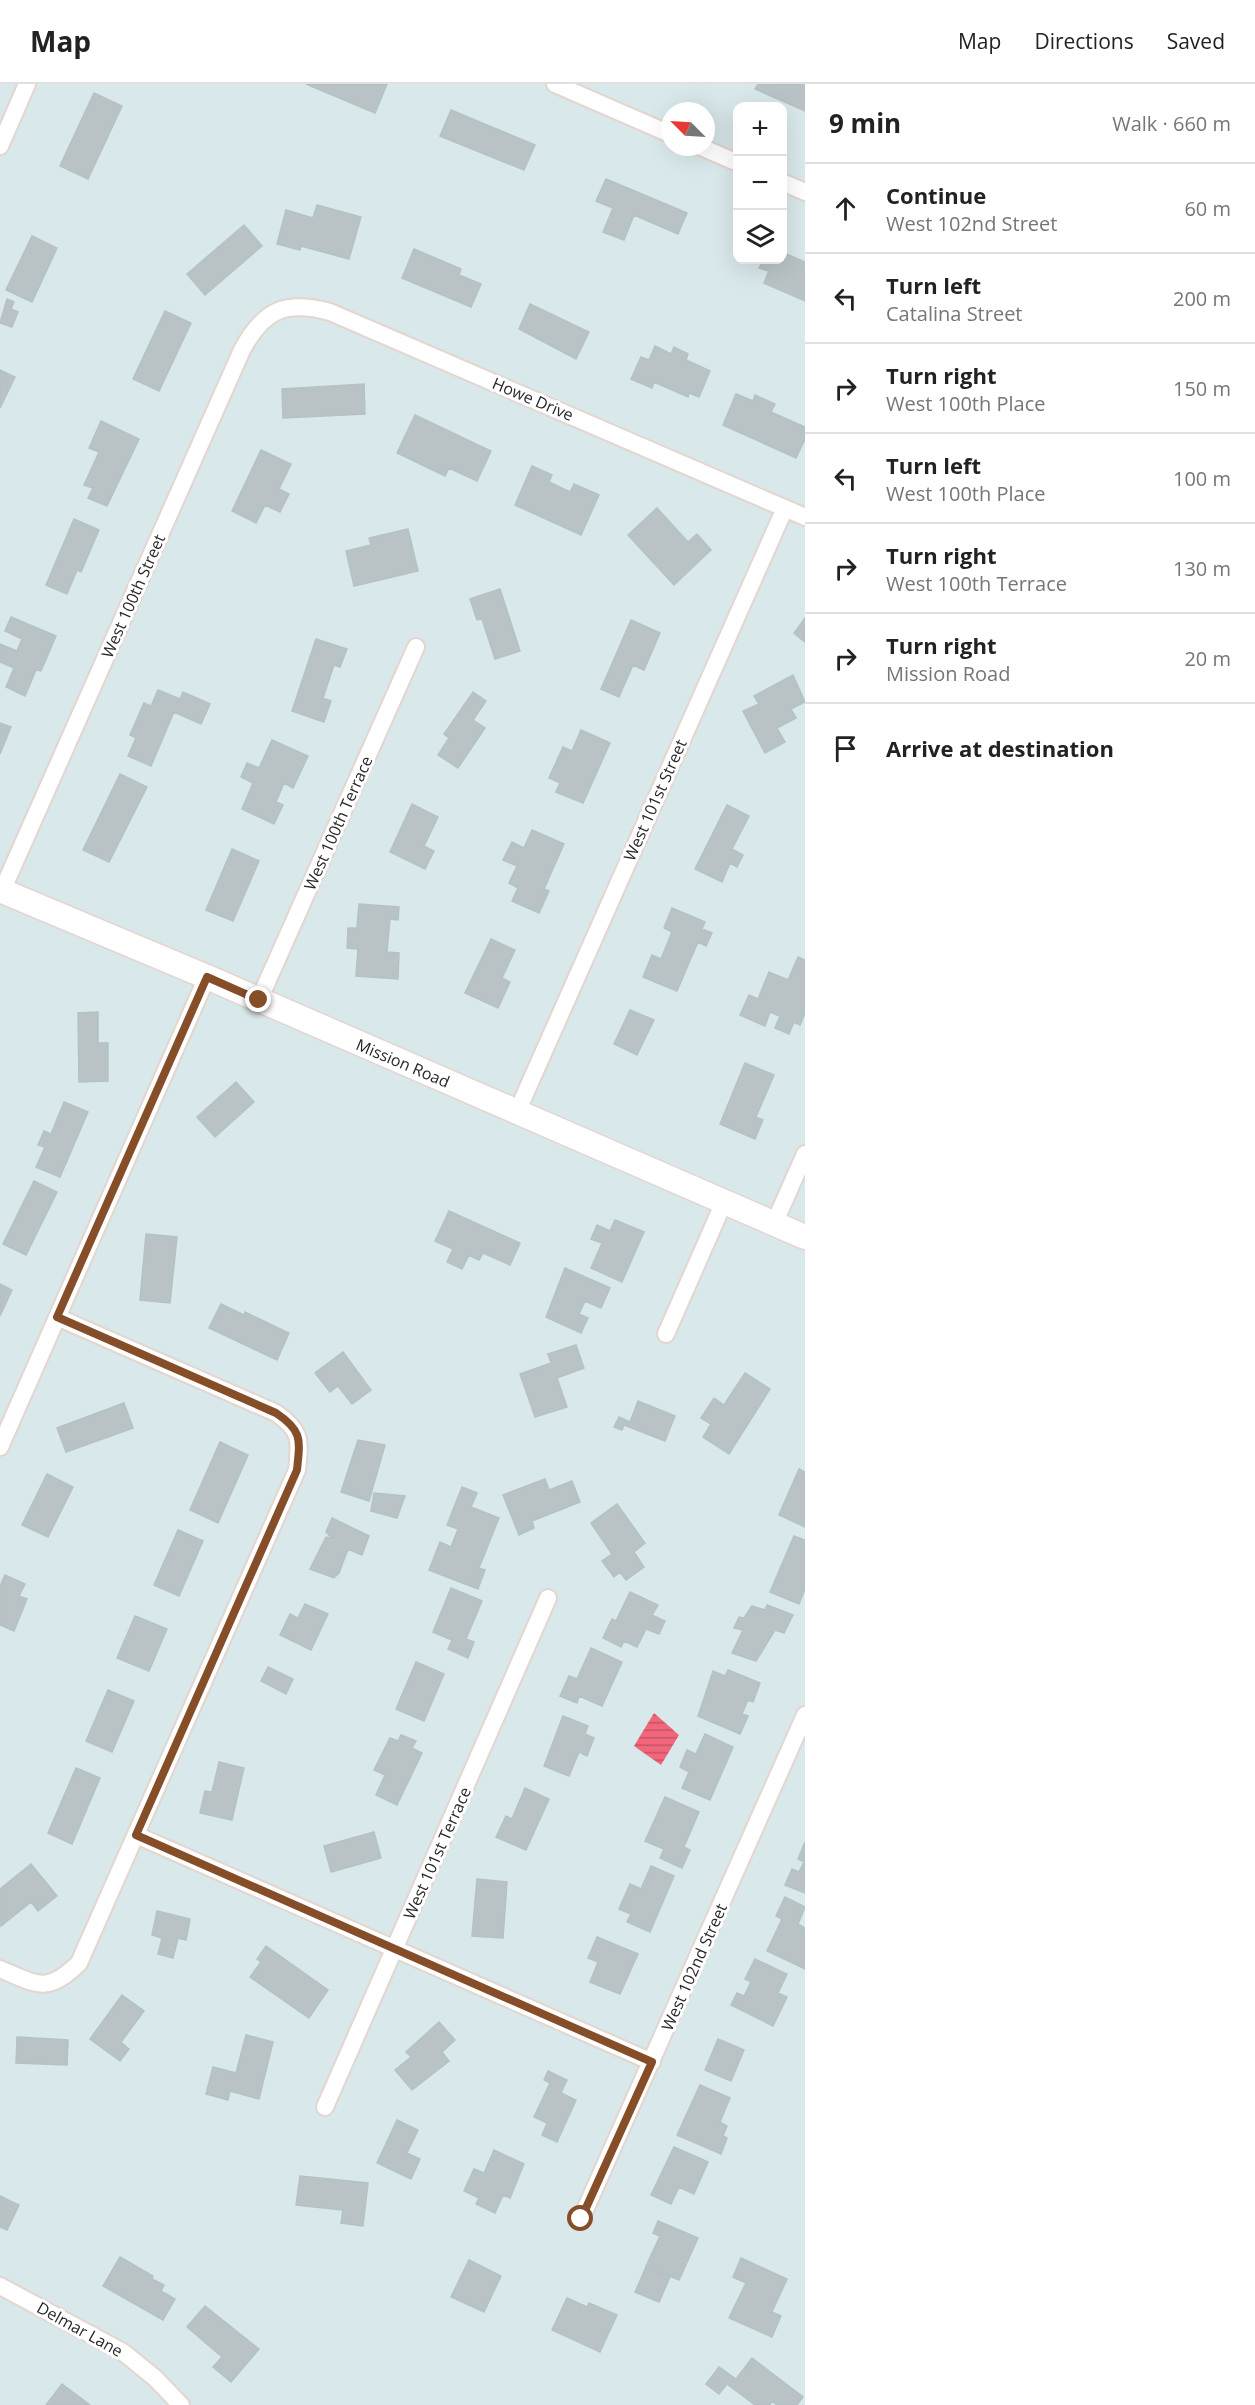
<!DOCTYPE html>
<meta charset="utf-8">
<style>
:root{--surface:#fff;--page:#f6f6f6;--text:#222;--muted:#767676;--line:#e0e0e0}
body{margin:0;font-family:"Open Sans",sans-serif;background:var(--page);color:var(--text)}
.controls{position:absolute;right:18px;top:18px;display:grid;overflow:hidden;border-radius:12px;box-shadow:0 6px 24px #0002}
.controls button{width:54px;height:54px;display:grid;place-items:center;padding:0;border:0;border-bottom:2px solid var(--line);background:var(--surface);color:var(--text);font:30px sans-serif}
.compass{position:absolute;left:661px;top:18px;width:54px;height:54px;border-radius:50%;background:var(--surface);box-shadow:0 6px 24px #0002;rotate:294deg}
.stop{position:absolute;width:18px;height:18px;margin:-14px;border:4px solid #854e29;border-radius:50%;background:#fff}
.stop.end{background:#854e29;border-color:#fff;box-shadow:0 2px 6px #0008}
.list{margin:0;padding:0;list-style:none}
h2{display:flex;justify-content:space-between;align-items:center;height:78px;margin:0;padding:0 24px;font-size:26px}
h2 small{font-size:20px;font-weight:400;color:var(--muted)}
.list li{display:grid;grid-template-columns:39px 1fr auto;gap:18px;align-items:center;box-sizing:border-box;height:90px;padding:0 24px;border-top:2px solid var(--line)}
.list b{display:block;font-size:22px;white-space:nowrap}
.list p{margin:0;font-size:20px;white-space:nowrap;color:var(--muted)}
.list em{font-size:20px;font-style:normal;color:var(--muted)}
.icon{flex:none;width:33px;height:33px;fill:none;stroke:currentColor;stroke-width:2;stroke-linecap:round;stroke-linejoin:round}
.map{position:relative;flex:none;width:805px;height:2321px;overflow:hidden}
header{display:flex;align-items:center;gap:36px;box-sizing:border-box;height:84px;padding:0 30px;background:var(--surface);border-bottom:2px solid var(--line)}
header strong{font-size:28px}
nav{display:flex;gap:33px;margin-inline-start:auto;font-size:21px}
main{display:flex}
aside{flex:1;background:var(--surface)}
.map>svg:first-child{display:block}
</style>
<header>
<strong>Map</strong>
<nav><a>Map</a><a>Directions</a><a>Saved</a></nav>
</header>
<main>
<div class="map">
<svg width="805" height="2321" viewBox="0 0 805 2321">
<defs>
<pattern id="water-rules" width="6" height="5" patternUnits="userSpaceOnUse" patternTransform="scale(1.5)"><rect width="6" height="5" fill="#f2667c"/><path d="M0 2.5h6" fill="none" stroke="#c45466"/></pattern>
</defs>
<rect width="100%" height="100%" fill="#d9e8eb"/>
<path fill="url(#water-rules)" d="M654,1629L679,1651L661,1681L634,1662Z"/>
<path fill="#b9c3c6" stroke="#b3c2c6" stroke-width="1.5" d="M306,0H387L375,29Z
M758,0H805V27L755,5Z
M94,9L122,22L88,95L60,82Z
M451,26L535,61L524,86L440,52Z
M606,95L687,129L678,150L634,131L624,156L603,148L613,124L596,117Z
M317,121L361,133L349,175L301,162L300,166L277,160L286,126L313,134Z
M244,141L262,162L205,211L187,190Z
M32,152L57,164L32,218L6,206Z
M414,165L461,185L459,191L481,200L471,223L402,194Z
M782,168L805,178V217L764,199L769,187L759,184L763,176H782Z
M7,215L14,218L11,225L18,228L12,243L0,239Z
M530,220L589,248L576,275L519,245Z
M165,227L191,239L159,307L133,295Z
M655,262L671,270L674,263L688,270L686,276L710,287L699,313L689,309L688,313L654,298L652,304L631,295L641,273L649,276Z
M0,286L15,293L0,324Z
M364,300L365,330L283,334L282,305Z
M736,310L753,317L755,311L775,320L771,328L805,343V355L796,374L723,341Z
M415,331L491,367L477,397L449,384L445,392L397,369Z
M101,337L139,355L107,422L88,414L93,404L84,401L99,368L89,364Z
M261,366L291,380L279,405L289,410L280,428L265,421L256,439L232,427Z
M532,382L552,391L549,398L570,408L574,400L599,411L581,451L515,421Z
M657,424L688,458L697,450L711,466L674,501L628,451Z
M74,435L99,446L81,488L77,486L67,510L46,501Z
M408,445L418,487L354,502L346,467L371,461L369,454Z
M500,505L520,567L495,575L482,535L477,536L470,515Z
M11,533L56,552L41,587L36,586L25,612L6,603L14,584L0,578V560L17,567L22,555L5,547Z
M805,534V558L794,549Z
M631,536L660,549L644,586L633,581L619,613L601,605Z
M316,555L347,565L340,583L334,581L323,614L331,617L324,638L292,627Z
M793,591L805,618L791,625L796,634L777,644L785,658L765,669L743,627L759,620L754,612Z
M158,606L180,615L183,608L210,620L201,640L174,628L151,682L128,672L136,654L130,651L144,619L151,622Z
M473,608L486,617L473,636L485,644L458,684L438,671L449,654L444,650Z
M0,639L11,643L0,670Z
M581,646L610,659L583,719L556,708L560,699L549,694L563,663L572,667Z
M272,656L308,672L293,704L284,699L276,718L283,721L274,740L242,725L253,699L241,693L247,679L259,684Z
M120,690L147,703L109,778L83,766Z
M412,720L438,733L424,762L434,767L425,785L390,768Z
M727,721L749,732L732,765L743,771L737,783L730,779L722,798L695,785Z
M532,746L564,760L544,805L549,807L539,829L512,817L518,804L509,799L517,782L503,776L512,758L524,764Z
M232,765L259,777L233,837L206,826Z
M359,820L399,823L398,836L390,835L387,868L399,869L398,895L356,892L358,865L347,864L348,844H357Z
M672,824L705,838L702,845L712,849L706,862L698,858L677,907L643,893L652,871L661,875L672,848L664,844Z
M491,855L515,866L502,894L510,898L498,924L465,909Z
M798,873L805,876V929L800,941L794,938L789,950L775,944L780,932L770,928L765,942L740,931L749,911L758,915L769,888L788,896Z
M630,926L654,936L637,971L614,960Z
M98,928V959H108V997L79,998L78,929Z
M745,979L774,991L756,1033L763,1036L755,1055L720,1040Z
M236,998L254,1018L215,1053L197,1033Z
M64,1018L88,1028L60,1093L36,1083L45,1063L38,1061L44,1047L51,1050Z
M34,1097L57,1108L26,1171L3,1160Z
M449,1127L520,1159L510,1181L483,1169L479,1176L469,1171L462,1185L447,1178L453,1165L435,1157Z
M615,1136L644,1148L622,1198L591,1184L602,1159L591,1155L597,1141L610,1147Z
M146,1150L177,1153L170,1219L140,1216Z
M565,1184L610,1204L601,1224L585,1217L579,1230L588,1234L581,1249L546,1233Z
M0,1200L12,1206L0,1232Z
M221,1220L244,1231L245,1228L289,1249L277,1276L209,1244Z
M576,1261L584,1284L557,1294L567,1323L535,1333L520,1290L551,1279L548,1270Z
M343,1268L371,1306L352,1320L338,1302L330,1308L315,1289Z
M745,1289L770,1305L729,1370L703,1353L711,1340L701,1334L714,1314L724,1321Z
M638,1317L675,1332L665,1357L624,1341L622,1346L614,1343L619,1333L630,1338Z
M124,1319L133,1344L66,1368L57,1344Z
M358,1356L385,1361L369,1417L341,1408Z
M220,1358L248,1371L218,1439L190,1426Z
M799,1385L805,1388V1443L779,1431Z
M47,1390L73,1403L48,1453L22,1441Z
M545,1395L549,1406L572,1397L580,1418L532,1437L534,1444L519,1451L503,1411Z
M462,1403L477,1409L471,1423L499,1434L479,1484L485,1486L478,1505L429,1486L440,1458L451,1463L458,1445L447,1441Z
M374,1409L405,1412L397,1434L371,1427Z
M617,1420L645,1459L634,1468L644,1483L626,1496L620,1488L614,1493L602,1477L612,1470L591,1439Z
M332,1434L369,1452L362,1471L348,1465L339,1489L334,1494L310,1485L326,1453L332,1454L326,1448Z
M178,1446L203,1457L179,1512L154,1501Z
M794,1452L805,1456V1505L799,1520L770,1508Z
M5,1491L25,1500L19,1512L27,1515L14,1547L0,1541V1502Z
M451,1504L482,1517L466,1555L474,1558L468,1574L448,1565L452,1556L433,1548Z
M630,1508L658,1521L652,1531L665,1537L659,1550L646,1545L637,1563L624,1557L621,1563L603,1554L612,1535L616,1537Z
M305,1520L328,1530L311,1566L280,1551L290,1530L298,1534Z
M767,1521L793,1531L784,1549L775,1546L756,1577L732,1569L743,1546L734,1544L739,1533L744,1534L752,1522L765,1526Z
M135,1532L167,1545L149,1587L117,1574Z
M591,1564L622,1578L602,1622L579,1612L577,1619L560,1612L569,1592L577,1595Z
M416,1578L444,1590L424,1637L396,1625Z
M268,1583L293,1595L286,1610L261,1597Z
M728,1586L760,1599L753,1618L748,1616L742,1630L748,1632L740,1650L698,1632L713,1587L725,1592Z
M108,1606L134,1617L112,1668L86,1657Z
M563,1632L588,1642L585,1650L594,1654L587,1672L579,1668L569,1692L544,1682Z
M705,1650L733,1663L710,1716L682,1704L689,1688L680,1683L687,1666L696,1670Z
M401,1651L416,1657L412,1664L422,1669L397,1721L376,1711L385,1691L374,1686L390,1654L398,1657Z
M219,1678L244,1684L232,1736L200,1729L205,1707L212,1708Z
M76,1684L100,1694L72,1760L48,1749Z
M525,1704L549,1715L526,1766L496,1753L506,1732L512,1735Z
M665,1713L699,1728L684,1763L690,1766L682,1784L660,1774L664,1765L645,1757Z
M374,1748L381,1774L331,1788L324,1762Z
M805,1758V1809L785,1801L792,1785L799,1788L804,1778L798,1775Z
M31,1780L57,1812L38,1827L31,1818L1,1842L0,1805Z
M651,1782L674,1792L650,1848L627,1838L631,1830L619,1825L630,1800L641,1805Z
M477,1795L507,1798L503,1854L472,1852Z
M785,1813L805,1823L798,1840L805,1844V1885L767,1867L782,1835L776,1832Z
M157,1827L190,1835L186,1856L178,1854L173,1874L158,1870L162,1854L152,1851Z
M597,1853L638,1870L620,1910L590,1898L598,1878L588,1874Z
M266,1862L328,1906L309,1934L250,1893L261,1878L257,1875Z
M755,1875L787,1890L778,1909L787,1913L773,1942L731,1921L737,1909L744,1912L751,1898L745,1895Z
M122,1911L144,1927L121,1958L129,1965L120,1977L90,1955Z
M439,1938L455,1956L442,1968L449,1977L412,2006L395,1986L411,1973L406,1968Z
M246,1951L273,1958L259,2015L230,2007L228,2016L206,2010L213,1983L236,1989Z
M17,1953L68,1956L67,1981L16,1979Z
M718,1955L744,1966L731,1997L705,1986Z
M548,1987L567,1996L561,2009L576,2016L557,2058L542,2051L547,2039L534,2033L550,1999L544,1996Z
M700,2001L730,2014L720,2038L727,2042L723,2052L727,2054L721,2070L677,2051Z
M397,2036L418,2046L407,2069L420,2075L411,2095L377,2079Z
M674,2063L708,2078L694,2110L679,2103L671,2120L651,2111Z
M494,2066L524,2080L510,2114L503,2111L495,2129L476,2120L479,2114L464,2107L474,2085L484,2089Z
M300,2092L368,2099L363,2142L341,2139L343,2126L296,2121Z
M0,2112L19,2121L7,2146L0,2143Z
M658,2137L698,2154L679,2196L646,2182L660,2152L653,2149Z
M120,2173L153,2192L152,2195L164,2201L161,2207L175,2215L163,2236L103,2202Z
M741,2174L787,2195L772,2228L781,2232L772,2253L729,2234L746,2199L733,2193Z
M469,2176L501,2192L484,2228L451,2213Z
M646,2183L670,2193L659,2218L635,2208Z
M567,2214L587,2223L589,2219L617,2231L600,2268L552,2246Z
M205,2222L259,2265L231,2298L213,2283L222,2273L187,2243Z
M752,2274L803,2313L797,2321H777L772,2317L770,2321H755L727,2300L719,2310L706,2300L719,2283L736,2295Z
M62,2300L90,2321H46Z"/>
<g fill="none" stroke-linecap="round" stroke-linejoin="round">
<g stroke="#e2d6ce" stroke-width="20">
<path id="minor" d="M555,0L670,50
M0,62L27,0
M701,63L738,79
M782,98L805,108
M2,807L242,266C264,225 286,216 330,228L805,433
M259,916L416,563
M517,1028L785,424
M774,1140L805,1070
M666,1250L724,1118
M0,1363L207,893
M136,1751L652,1978
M0,1885C38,1901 47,1910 79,1879L297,1386C300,1356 302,1347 276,1329L57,1233
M325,2023L548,1514
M581,2135L805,1631
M0,2202L123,2268L155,2294L181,2321"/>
</g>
<g stroke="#e2d6ce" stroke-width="27">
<path id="secondary" d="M0,806L207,893L805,1153"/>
</g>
<use href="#minor" stroke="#fff" stroke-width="16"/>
<use href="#secondary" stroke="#fff" stroke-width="24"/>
</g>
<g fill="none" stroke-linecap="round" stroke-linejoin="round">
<path stroke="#854e29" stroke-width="8" d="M259,916L207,893L57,1233L276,1329C303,1347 300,1356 297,1386L136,1751L652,1978L581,2135"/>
</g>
<g text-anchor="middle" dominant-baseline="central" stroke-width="6" stroke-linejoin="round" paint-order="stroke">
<g font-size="16" fill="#282828" stroke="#fff">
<text transform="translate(533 315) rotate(23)">Howe Drive</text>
<text transform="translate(133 512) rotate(-66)">West 100th Street</text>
<text transform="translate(655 716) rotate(-66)">West 101st Street</text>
<text transform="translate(338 739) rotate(-66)">West 100th Terrace</text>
<text transform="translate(403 979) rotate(23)">Mission Road</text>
<text transform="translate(437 1769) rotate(-66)">West 101st Terrace</text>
<text transform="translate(694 1883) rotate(-66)">West 102nd Street</text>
<text transform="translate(80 2245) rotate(29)">Delmar Lane</text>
</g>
</g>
</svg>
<div class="controls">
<button>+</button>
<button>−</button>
<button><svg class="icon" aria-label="layers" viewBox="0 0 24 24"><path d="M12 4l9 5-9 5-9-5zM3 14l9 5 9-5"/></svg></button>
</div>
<svg class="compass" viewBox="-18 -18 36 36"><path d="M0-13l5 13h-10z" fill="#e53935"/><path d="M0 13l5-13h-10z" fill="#767676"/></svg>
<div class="stop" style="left:581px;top:2135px"></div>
<div class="stop end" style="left:259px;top:916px"></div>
</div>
<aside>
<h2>9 min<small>Walk · 660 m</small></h2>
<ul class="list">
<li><svg class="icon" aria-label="ahead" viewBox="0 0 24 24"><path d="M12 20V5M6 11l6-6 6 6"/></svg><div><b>Continue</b><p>West 102nd Street</p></div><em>60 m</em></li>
<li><svg class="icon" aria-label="left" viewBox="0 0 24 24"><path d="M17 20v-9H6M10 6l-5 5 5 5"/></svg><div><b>Turn left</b><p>Catalina Street</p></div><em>200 m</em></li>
<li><svg class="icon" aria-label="right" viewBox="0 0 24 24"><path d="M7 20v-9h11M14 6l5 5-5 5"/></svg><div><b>Turn right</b><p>West 100th Place</p></div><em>150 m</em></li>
<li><svg class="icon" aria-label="left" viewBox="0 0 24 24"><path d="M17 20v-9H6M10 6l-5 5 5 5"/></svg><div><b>Turn left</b><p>West 100th Place</p></div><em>100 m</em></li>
<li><svg class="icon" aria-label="right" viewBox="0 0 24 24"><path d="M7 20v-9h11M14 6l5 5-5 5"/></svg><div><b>Turn right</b><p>West 100th Terrace</p></div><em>130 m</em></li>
<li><svg class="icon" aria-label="right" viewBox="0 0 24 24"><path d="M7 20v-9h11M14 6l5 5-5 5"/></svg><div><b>Turn right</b><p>Mission Road</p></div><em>20 m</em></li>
<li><svg class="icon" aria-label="arrive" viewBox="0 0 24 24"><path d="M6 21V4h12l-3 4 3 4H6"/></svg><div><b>Arrive at destination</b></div></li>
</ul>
</aside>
</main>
